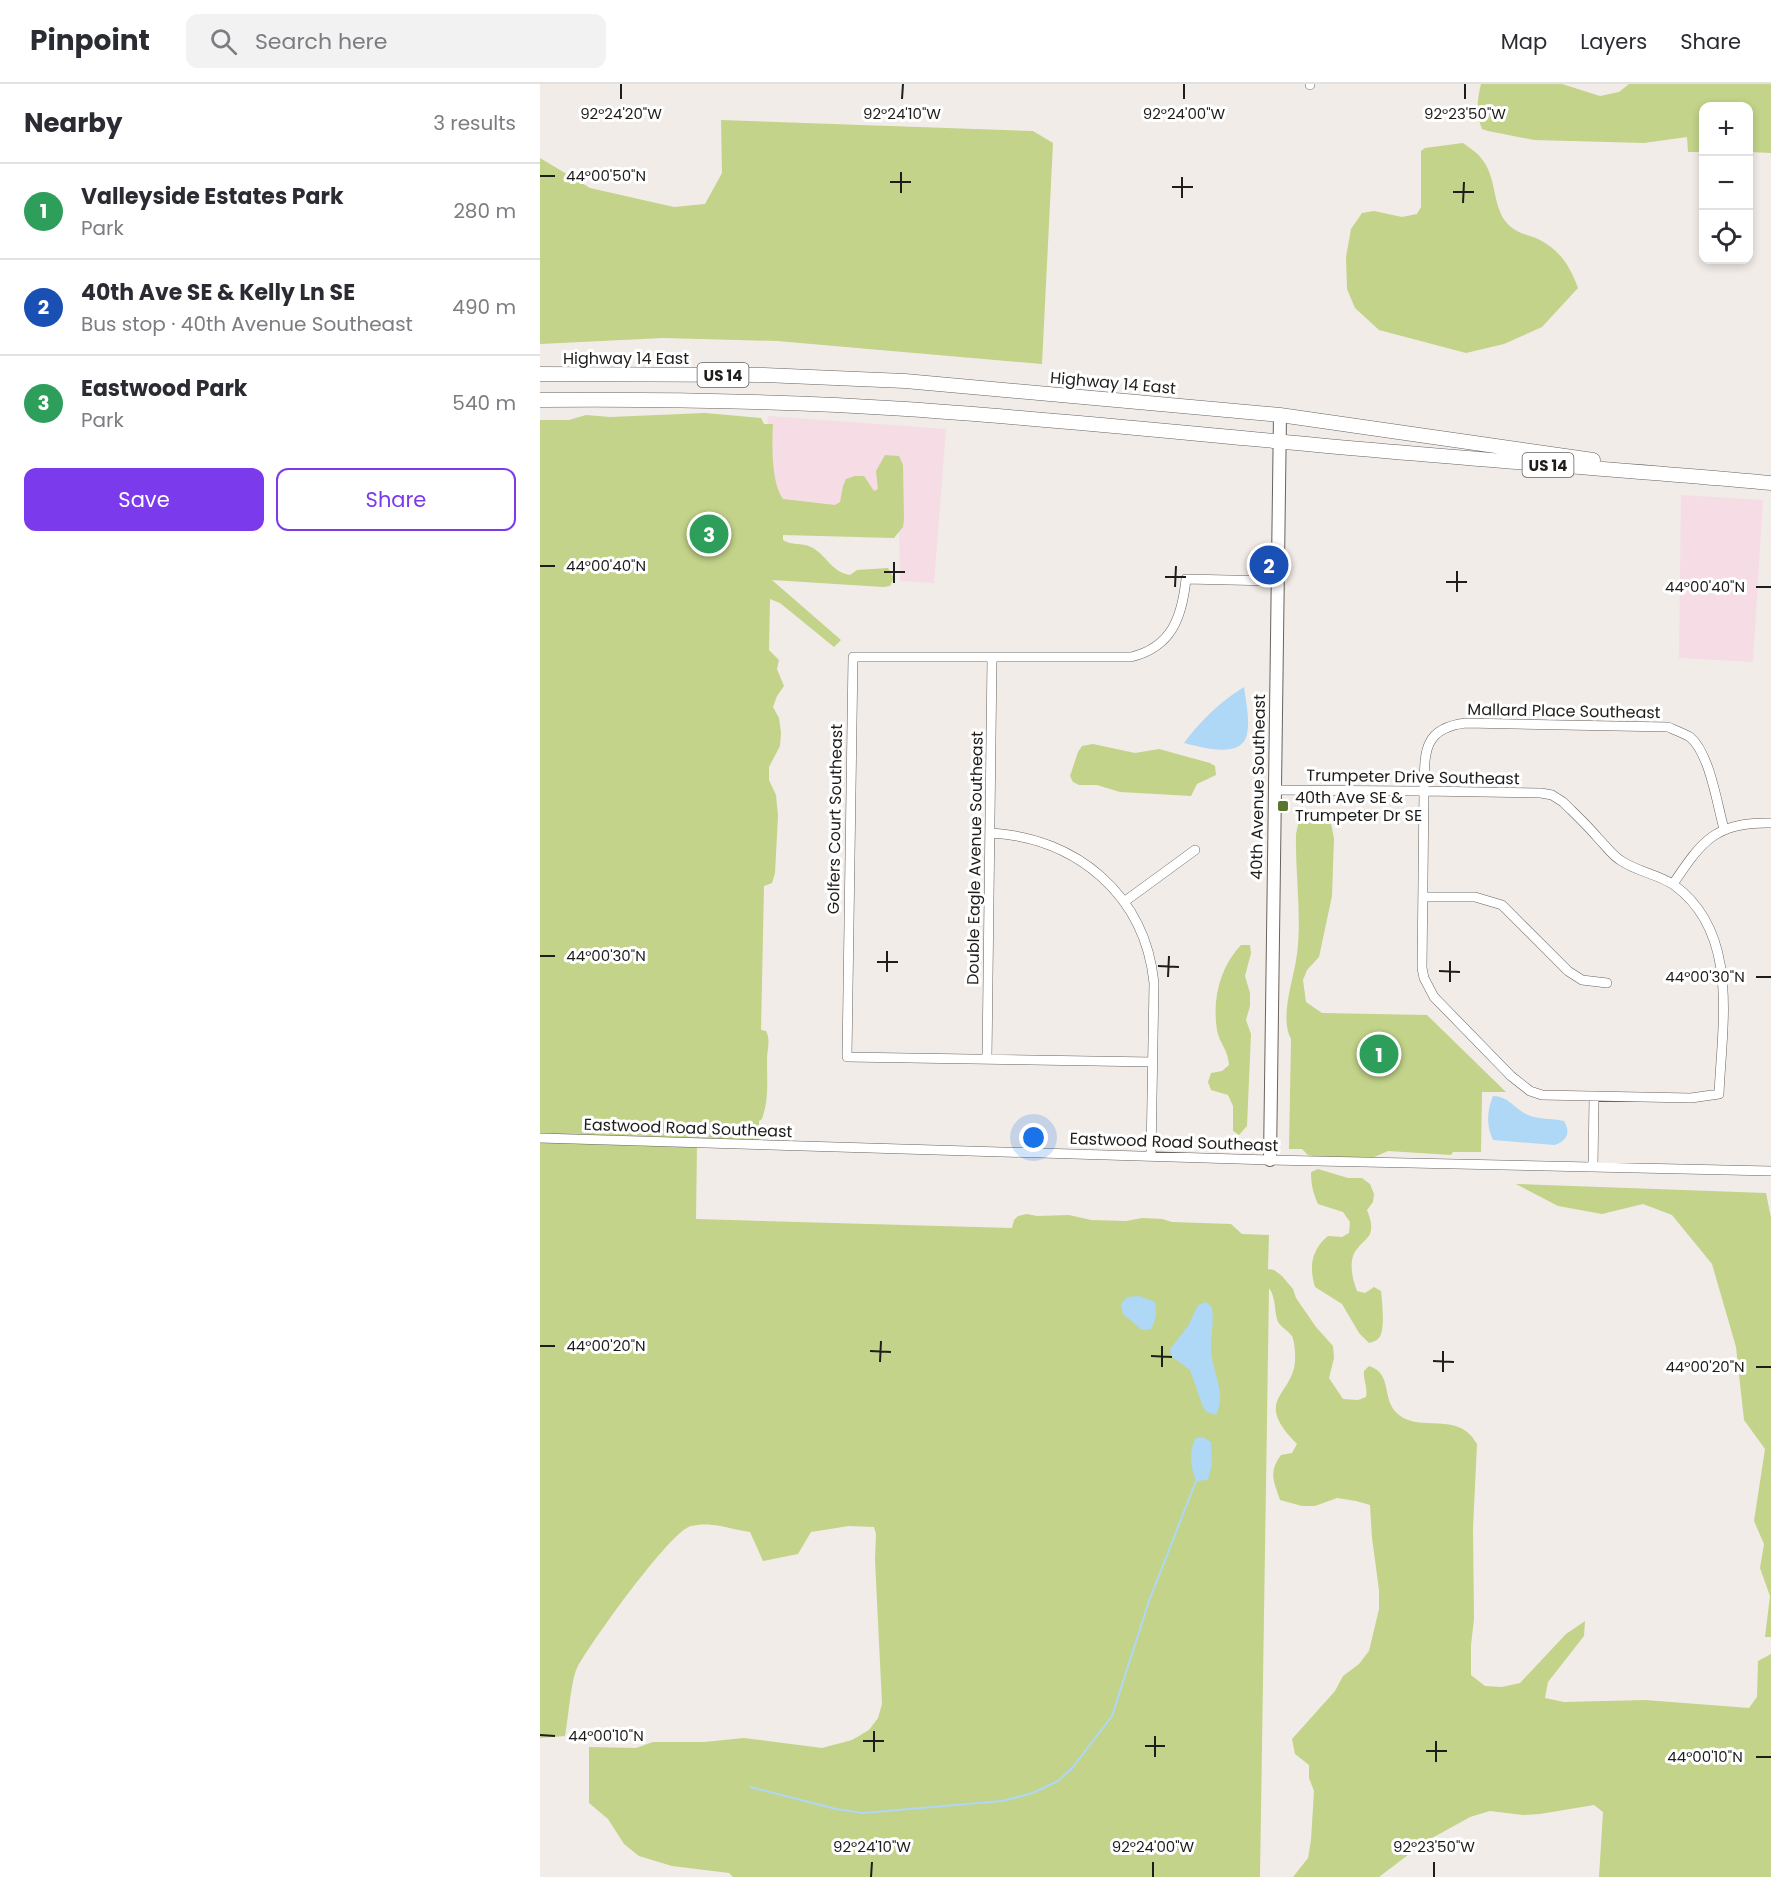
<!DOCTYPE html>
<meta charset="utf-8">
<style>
:root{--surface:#fff;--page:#f2f2f3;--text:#2b2b33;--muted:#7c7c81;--line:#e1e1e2;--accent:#7c3aed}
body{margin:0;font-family:Poppins,sans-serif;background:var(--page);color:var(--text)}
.controls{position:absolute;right:18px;top:18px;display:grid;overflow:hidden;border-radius:12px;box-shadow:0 3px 9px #0003}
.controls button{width:54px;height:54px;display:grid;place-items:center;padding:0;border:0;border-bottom:2px solid var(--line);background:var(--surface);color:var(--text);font:30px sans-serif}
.you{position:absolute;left:494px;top:1054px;width:21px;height:21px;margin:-15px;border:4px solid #fff;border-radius:50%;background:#1a73e8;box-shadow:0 0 0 9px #1a73e833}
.badge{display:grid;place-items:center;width:39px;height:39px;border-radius:50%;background:var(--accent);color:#fff;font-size:20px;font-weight:700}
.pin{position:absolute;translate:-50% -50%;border:3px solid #fff;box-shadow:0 2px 6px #0006}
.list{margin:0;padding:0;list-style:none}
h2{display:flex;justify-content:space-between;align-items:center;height:78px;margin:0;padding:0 24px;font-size:26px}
h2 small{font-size:20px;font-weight:400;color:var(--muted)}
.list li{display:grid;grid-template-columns:39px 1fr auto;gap:18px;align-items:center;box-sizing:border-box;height:96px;padding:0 24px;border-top:2px solid var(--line)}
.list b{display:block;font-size:22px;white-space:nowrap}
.list p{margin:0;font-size:20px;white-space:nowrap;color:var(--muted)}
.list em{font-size:20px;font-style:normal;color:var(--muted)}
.actions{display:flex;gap:12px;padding:18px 24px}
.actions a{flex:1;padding:14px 0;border:2px solid var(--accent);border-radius:12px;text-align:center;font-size:21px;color:var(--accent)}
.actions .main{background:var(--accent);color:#fff}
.icon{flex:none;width:33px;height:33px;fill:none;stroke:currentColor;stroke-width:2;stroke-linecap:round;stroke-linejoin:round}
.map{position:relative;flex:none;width:1231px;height:1793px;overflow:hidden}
header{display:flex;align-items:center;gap:36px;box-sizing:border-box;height:84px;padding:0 30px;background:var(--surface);border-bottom:2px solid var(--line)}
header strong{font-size:28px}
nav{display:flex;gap:33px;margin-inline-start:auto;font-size:21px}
.search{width:420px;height:54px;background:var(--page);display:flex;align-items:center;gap:15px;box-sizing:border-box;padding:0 21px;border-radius:12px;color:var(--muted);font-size:22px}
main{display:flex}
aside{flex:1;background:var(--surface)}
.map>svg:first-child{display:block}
</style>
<header>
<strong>Pinpoint</strong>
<div class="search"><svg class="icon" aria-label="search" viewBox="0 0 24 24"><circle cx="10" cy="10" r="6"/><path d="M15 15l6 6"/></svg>Search here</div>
<nav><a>Map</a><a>Layers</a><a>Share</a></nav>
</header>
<main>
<aside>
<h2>Nearby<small>3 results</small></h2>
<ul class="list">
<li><span class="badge" style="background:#2e9e5b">1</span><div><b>Valleyside Estates Park</b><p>Park</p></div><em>280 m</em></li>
<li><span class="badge" style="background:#1a4fb4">2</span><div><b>40th Ave SE &amp; Kelly Ln SE</b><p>Bus stop · 40th Avenue Southeast</p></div><em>490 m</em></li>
<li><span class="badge" style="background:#2e9e5b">3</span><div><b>Eastwood Park</b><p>Park</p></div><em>540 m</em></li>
</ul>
<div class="actions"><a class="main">Save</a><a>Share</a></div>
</aside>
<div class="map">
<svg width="1231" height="1793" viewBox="0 0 1231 1793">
<rect width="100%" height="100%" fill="#f2ece8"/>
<path fill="#f5dce5" d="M228,332L406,345L394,499L360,497L359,439L223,432Z
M1141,411L1223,416L1213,578L1139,574Z"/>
<path fill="#c3d389" d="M941,0H1022L1060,12L1079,8L1089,0H1231V69L1209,68L1208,22H1164L1163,68H1148L1147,53L1104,59L994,56L948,47L942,45C936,31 937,15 941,0Z
M181,36L493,47L513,59L502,280L237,257L123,254L0,260V74L50,104L134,123L165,120L182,89Z
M923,59C929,64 937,68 941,74C957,92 952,121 966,138C975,149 986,150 998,155C1020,166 1030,182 1038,204L1002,243L964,260L926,269L839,246L815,224L807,205L806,173L811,145L822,129L834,127L862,133L877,130L881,123V67L885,64Z
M165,329L221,334L224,340H233C232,360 231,398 243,415L295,421L300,418L303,402L306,395L315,392H324L334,407L338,405L336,387L345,371L359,372L363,381L364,436L363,443L354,454L243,451V456C252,462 261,458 271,463C287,471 291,488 310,491L317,486L348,484L354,494L350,502L343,503L232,496L301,556L294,563L240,519L230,515L229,566L239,576L237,585L244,602L237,612L233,623L239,634L241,649L240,662L229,683V696L236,711L238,732L235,789L232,799L224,802L221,946L226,947C231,957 227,965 227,976C227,997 229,1015 222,1035L219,1037V1061L157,1059L156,1135L472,1144L474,1136L478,1132L487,1130L497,1132L529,1131L551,1136L586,1137L602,1134L622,1135L632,1138L691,1140L702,1150L729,1151L728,1185L734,1186L742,1192L753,1205L756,1214L776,1243L793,1262L794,1274L789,1294L803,1315L818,1316L826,1313C828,1303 823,1296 824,1287L829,1282C854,1290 840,1316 859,1331C882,1349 918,1326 937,1360L933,1444L934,1535L931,1561V1591L945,1602L962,1603L980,1599L1026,1550L1045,1537L1044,1552L1008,1598L1005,1614L1024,1618L1105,1616L1209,1624L1217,1613L1218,1577L1231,1570V1793H1059L1063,1728L1054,1721L1000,1730L983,1731L950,1727L930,1733L885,1758L839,1793H753L768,1774L771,1756L774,1707L769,1694V1681L755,1670L752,1655L795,1607L803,1592L819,1580L829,1567L839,1525V1506L832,1454L830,1421L816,1417L797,1414L775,1422H762L740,1416C734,1397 728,1389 741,1371L752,1369L757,1360C709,1312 758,1312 755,1270C755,1266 754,1256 752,1252C748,1246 739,1243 737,1235C734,1224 736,1214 729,1204L720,1793H193L189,1789L132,1782L99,1772L84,1760L68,1735L49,1719V1663L96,1664L113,1658H164L204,1654L282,1664L312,1656L329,1646L338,1634L342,1620L335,1476L336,1450L334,1443L309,1442L271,1448L258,1470L223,1477L210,1448C191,1445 170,1437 151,1442C130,1447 49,1561 37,1584C31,1596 28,1637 25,1652L0,1654V336H29L46,331L70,333Z
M553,660L595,669L619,665L670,679L675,682L676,691L657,700L651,712L580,708L557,701H539L533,698L530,692L538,668L542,662Z
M768,732H781L791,739L794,755L792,812L779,873L767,886L763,896L766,918L782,929L887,931L966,1008H942L941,1068H913L911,1071L848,1067L832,1074H783L768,1071L762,1065H749L751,955C739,933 754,895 757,870C762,831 755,790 756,750L759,736Z
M701,861H710L711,869L705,892L710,909V922L706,936L711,950L707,1042L699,1051L693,1047V1022L688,1011L671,1006L668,998L671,989L682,987L689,981C688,965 679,959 677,946C672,915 680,883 701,861Z
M778,1085L808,1094H822L830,1100L834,1110L833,1118L827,1126C830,1134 833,1142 830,1150C827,1156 821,1159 817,1165C808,1175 812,1195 817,1207L825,1209L834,1203L841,1207C842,1217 846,1249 838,1255C836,1257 832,1258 829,1259L819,1249L802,1220L775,1203C769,1183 771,1166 788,1152L802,1153L809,1149L810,1138L803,1128L778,1120C773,1109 771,1100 771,1088Z
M976,1100L1226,1109L1231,1134V1553H1225L1230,1512L1220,1484L1224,1460L1214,1437L1225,1365L1204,1336L1196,1263L1172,1180L1132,1131L1103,1120L1062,1130L1018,1122Z"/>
<path fill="#aed8f5" d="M704,603C706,618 710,636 707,650C702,676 661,663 644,659C661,636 680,618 704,603Z
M953,1012C968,1012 974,1024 986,1030C998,1036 1011,1034 1024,1037C1031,1049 1027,1056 1015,1061L953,1056C946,1042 947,1026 953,1012Z
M599,1212L615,1218C617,1229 616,1236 611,1245L602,1246L583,1230L581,1220L587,1213Z
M666,1218L672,1223C674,1238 671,1252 671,1266C672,1288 687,1309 676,1331L667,1328L663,1323L650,1286L631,1272L630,1265L648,1242L658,1221Z
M663,1353L671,1358L672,1380L668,1396L656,1397C651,1384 648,1366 656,1354Z"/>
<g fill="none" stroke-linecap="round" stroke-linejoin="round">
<path stroke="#aed8f5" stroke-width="2" d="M210,1703L296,1725L323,1729L462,1717L493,1709L518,1697L533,1683L572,1632L609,1517L656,1397"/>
<g stroke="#68635f" stroke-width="10">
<path id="street" d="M770,0V1
M735,706L874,707H884L1001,709L1012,711L1023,718C1035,730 1047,741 1058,754C1065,761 1072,771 1080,776C1097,788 1118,790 1134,801C1200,849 1182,940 1179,1010L1151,1014L1002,1011L990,1007L971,992L894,913L884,894L882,884L884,707C885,671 881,644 926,639L1128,643C1135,646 1143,649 1150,653C1170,670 1177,720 1184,745
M451,749C537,754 605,811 614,899L611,1072
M1133,800C1162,757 1175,738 1231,739
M883,813H935L962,821L1028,887L1042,896L1067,899
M584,818L655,766
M447,975L452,574
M613,978L307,973L313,573H591C632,563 642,533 646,495L737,497
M0,1054L730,1076L1231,1087
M1053,1083L1054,1013"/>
</g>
<g stroke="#68635f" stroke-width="14">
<path id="secondary" d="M730,1076L740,331"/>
</g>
<g stroke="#68635f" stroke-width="15">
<path id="primary" d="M0,290L224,291L365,297L740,331L1053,376
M0,316C122,315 244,317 366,325C500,334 634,348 767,360C922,375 1077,385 1231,399"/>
</g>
<use href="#street" stroke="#fff" stroke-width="9"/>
<use href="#secondary" stroke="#fff" stroke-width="12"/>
<use href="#primary" stroke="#fff" stroke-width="14"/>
</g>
<path fill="none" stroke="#1f1d1b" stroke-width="2" d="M81,15V0M362,15L363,0M644,15V0M925,15V0M0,92H15M350,98H371M632,103H653M913,108H934M361,109V88M642,114V93M923,119L924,98M0,482H15M344,488H365M625,493H646M906,498H927M354,499V478M635,503L636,482M1216,503H1231M917,508V487M0,872H15M337,878H358M618,882L639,883M899,887L920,888M347,888V867M628,893L629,872M1216,893H1231M910,898V877M0,1262H15M330,1267L351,1268M611,1272L632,1273M893,1277L914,1278M340,1278L341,1257M622,1283V1262M1216,1283H1231M903,1288V1267M0,1651L15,1652M323,1657H344M605,1662H625M886,1667H907M334,1668V1647M615,1673V1652M1216,1673H1231M896,1678V1657M331,1793L332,1778M613,1793V1778M894,1793V1778"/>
<rect fill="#58772d" stroke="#fff" stroke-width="2" x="737" y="716" width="12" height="12" rx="3"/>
<g text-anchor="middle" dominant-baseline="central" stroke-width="6" stroke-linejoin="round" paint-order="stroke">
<g fill="#fff" stroke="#62615f" stroke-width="1.5">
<rect x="157.5" y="279" width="51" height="24" rx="4.5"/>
<rect x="982.5" y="369" width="51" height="24" rx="4.5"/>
</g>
<g font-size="15" font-weight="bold" fill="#1f1d1b">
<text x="183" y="291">US 14</text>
<text x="1008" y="381">US 14</text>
</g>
<g font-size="16" fill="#1f1d1b" stroke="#fff">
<text x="86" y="274">Highway 14 East</text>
<text transform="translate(573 299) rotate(5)">Highway 14 East</text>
<text transform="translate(1024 627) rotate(1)">Mallard Place Southeast</text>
<text transform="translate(873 693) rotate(1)">Trumpeter Drive Southeast</text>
<text transform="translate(718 703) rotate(-89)">40th Avenue Southeast</text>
<text transform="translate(295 735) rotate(-89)">Golfers Court Southeast</text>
<text transform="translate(435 774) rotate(-89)">Double Eagle Avenue Southeast</text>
<text transform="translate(148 1044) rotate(2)">Eastwood Road Southeast</text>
<text transform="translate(634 1058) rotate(2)">Eastwood Road Southeast</text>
</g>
<g font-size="16" fill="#1f1d1b" stroke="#fff" text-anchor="start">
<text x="755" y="713">40th Ave SE &amp;<tspan x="755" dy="18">Trumpeter Dr SE</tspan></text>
</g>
</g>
<g font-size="15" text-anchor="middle" fill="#1f1d1b" stroke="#fff" stroke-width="6" stroke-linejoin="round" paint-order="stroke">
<text x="81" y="35">92°24'20"W</text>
<text x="362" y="35">92°24'10"W</text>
<text x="644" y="35">92°24'00"W</text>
<text x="925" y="35">92°23'50"W</text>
<text x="66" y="97">44°00'50"N</text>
<text x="66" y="487">44°00'40"N</text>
<text x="1165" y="508">44°00'40"N</text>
<text x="66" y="877">44°00'30"N</text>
<text x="1165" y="898">44°00'30"N</text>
<text x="66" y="1267">44°00'20"N</text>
<text x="1165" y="1288">44°00'20"N</text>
<text x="66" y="1657">44°00'10"N</text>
<text x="1165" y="1678">44°00'10"N</text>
<text x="332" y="1768">92°24'10"W</text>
<text x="613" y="1768">92°24'00"W</text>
<text x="894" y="1768">92°23'50"W</text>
</g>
</svg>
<div class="controls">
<button>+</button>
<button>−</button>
<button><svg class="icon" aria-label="locate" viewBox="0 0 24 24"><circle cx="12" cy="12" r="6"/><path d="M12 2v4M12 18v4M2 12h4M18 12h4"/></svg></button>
</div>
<div class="you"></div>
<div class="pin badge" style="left:839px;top:970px;background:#2e9e5b">1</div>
<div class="pin badge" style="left:729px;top:481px;background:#1a4fb4">2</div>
<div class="pin badge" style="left:169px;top:450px;background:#2e9e5b">3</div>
</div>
</main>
